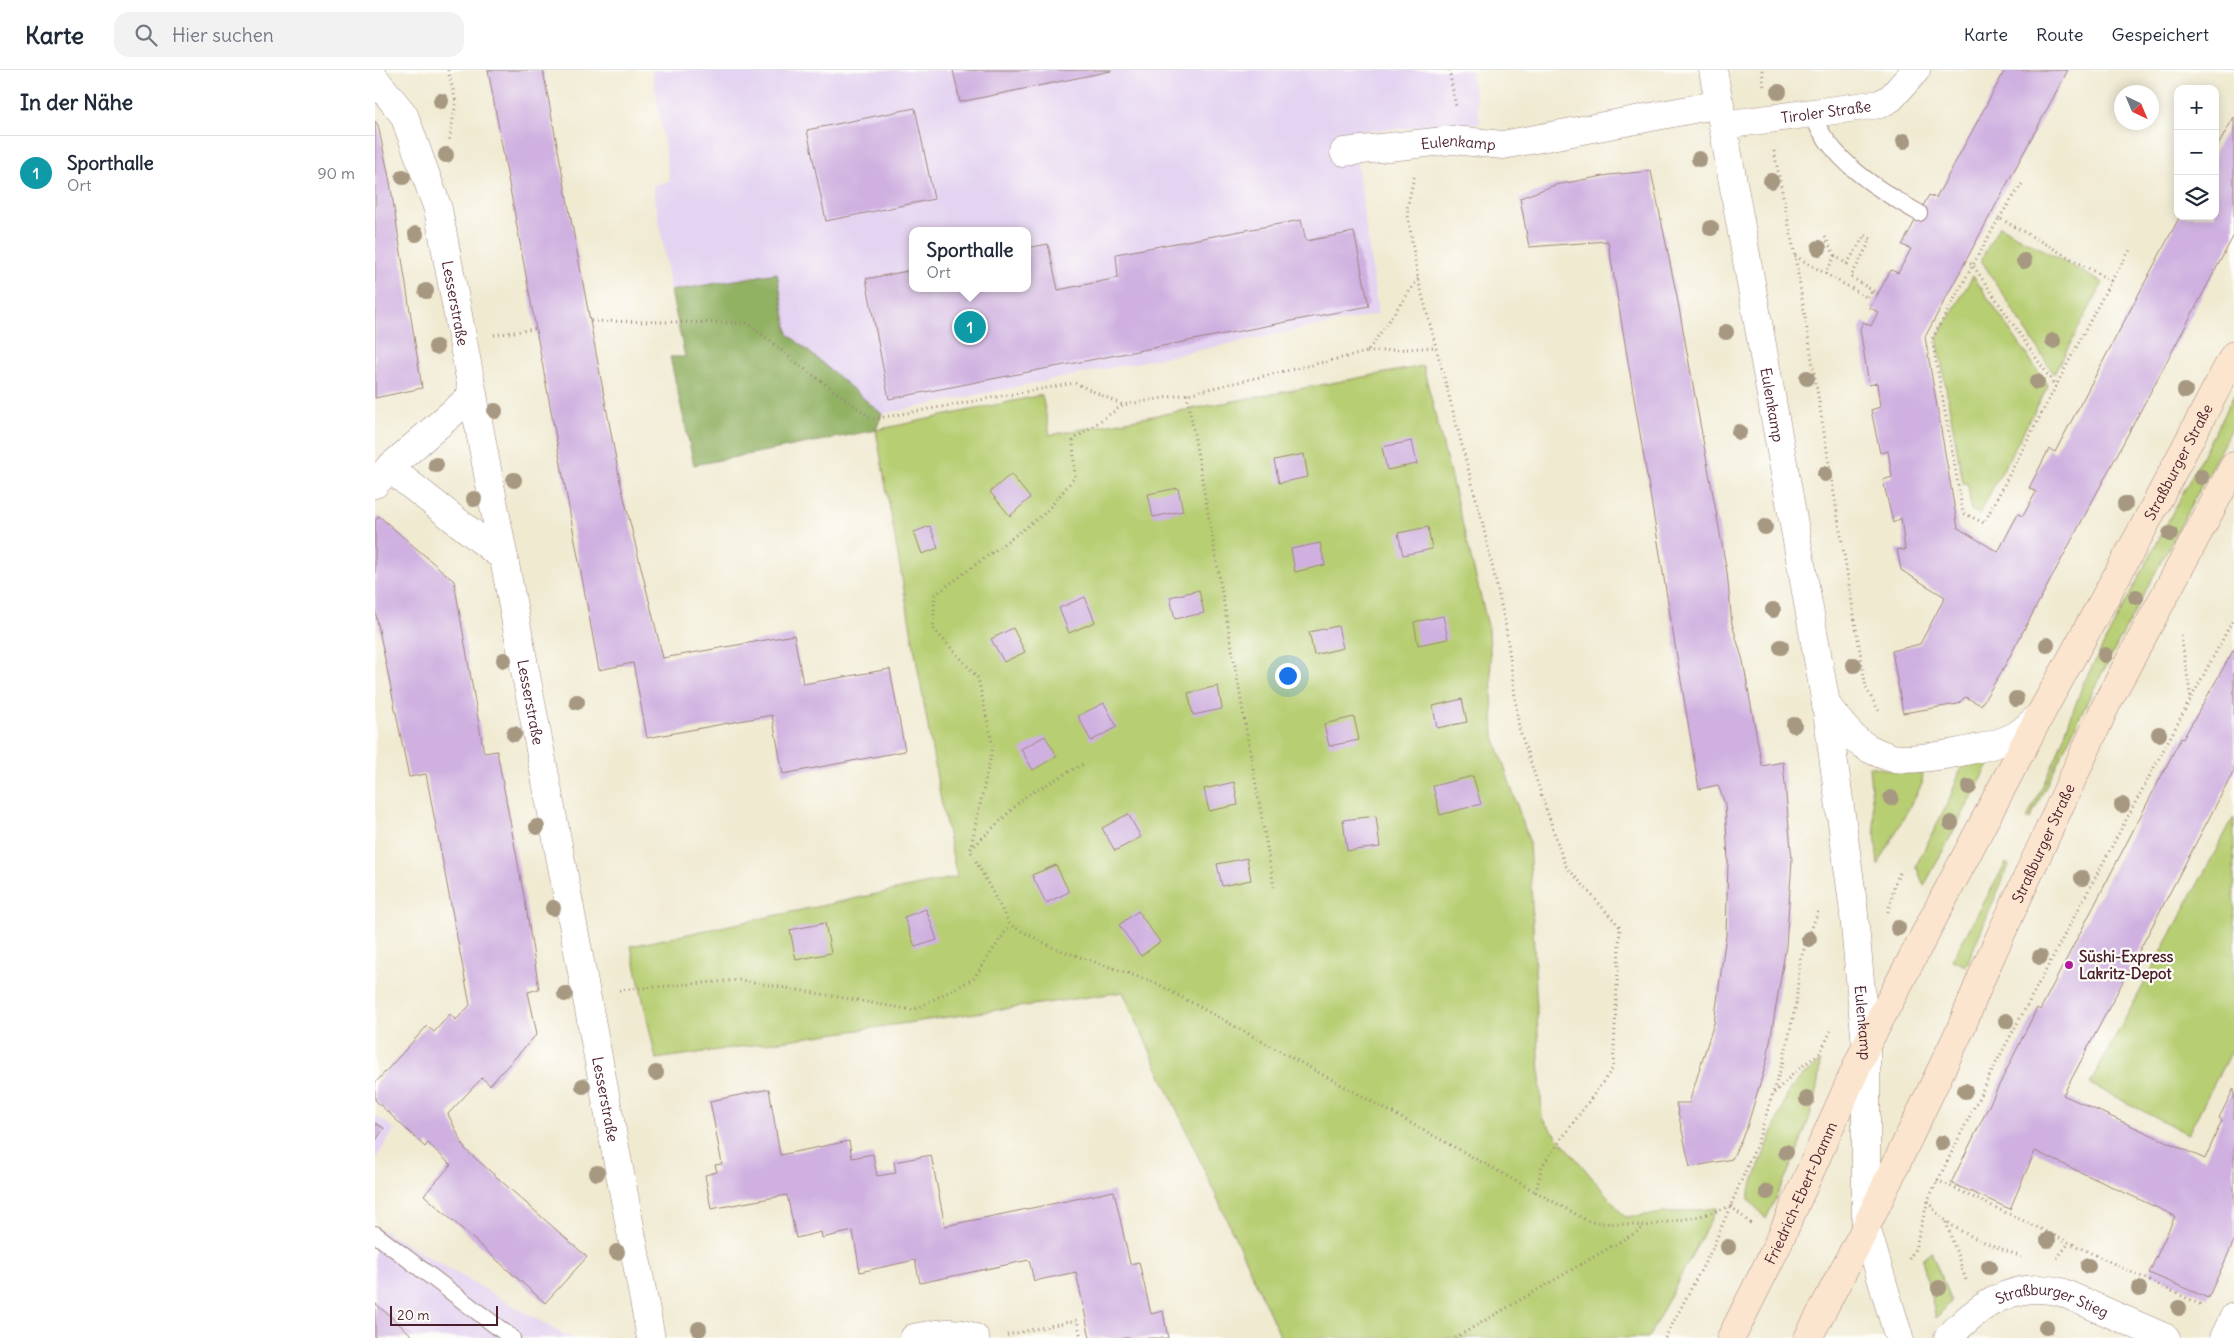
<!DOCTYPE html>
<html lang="de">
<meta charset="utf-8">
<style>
:root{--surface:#fff;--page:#f2f2f3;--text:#1f2937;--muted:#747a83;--line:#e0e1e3;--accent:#b5179e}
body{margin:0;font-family:Delius,sans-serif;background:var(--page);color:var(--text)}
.controls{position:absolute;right:15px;top:15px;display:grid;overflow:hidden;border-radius:10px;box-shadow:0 2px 12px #0003}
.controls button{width:45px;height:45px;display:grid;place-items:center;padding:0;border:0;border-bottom:1px solid var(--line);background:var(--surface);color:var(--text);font:25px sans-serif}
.compass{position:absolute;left:1739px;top:15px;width:45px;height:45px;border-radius:50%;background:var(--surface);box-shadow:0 2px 12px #0003;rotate:136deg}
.scale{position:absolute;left:15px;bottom:12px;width:108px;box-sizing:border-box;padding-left:5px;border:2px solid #4a1f2b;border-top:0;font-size:14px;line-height:18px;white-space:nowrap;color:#4a1f2b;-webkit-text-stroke:4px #fdfcf7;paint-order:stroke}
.you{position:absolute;left:912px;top:605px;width:18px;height:18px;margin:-12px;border:4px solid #fff;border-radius:50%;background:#1a73e8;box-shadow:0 0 0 8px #1a73e833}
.badge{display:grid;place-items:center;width:32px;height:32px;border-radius:50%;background:var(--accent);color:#fff;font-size:16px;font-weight:700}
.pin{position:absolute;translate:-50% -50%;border:2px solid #fff;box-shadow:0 1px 5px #0006}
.popup{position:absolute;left:534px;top:157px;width:122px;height:65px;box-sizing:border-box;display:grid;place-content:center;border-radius:10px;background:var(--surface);filter:drop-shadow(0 1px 4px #0005);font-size:16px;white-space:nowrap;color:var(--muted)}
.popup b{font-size:19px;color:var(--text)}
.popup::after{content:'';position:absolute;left:50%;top:100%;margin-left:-10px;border:10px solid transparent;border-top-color:var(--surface)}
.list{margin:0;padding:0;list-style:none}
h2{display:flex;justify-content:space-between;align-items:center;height:65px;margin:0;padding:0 20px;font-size:21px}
h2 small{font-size:16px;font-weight:400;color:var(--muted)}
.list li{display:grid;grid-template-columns:32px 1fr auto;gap:15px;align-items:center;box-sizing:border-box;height:75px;padding:0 20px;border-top:1px solid var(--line)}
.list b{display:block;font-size:19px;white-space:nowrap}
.list p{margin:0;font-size:16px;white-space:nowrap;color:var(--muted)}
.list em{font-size:16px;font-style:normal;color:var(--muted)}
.icon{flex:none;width:28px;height:28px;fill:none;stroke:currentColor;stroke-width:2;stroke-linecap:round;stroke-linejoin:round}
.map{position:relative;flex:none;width:1859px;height:1268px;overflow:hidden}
header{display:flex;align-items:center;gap:30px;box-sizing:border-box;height:70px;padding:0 25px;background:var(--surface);border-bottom:1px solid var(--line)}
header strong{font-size:24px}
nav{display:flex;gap:28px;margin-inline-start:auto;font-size:18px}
.search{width:350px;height:45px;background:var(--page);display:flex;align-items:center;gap:12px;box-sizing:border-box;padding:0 18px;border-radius:15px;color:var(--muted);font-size:19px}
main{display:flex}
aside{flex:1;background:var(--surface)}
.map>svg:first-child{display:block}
</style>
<header>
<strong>Karte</strong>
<div class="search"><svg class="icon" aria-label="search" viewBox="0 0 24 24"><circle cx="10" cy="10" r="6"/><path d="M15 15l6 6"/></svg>Hier suchen</div>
<nav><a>Karte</a><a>Route</a><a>Gespeichert</a></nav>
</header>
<main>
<aside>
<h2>In der Nähe<small></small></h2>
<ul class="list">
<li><span class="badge" style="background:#0f9aa8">1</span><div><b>Sporthalle</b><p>Ort</p></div><em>90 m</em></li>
</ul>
</aside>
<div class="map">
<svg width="1859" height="1268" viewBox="0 0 1859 1268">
<rect width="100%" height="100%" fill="#fdfcf7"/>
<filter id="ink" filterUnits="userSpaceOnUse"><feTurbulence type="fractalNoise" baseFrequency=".02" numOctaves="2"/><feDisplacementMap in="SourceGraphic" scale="10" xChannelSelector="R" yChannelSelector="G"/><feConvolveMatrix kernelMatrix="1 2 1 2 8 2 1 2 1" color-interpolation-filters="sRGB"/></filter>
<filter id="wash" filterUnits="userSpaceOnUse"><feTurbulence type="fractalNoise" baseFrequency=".0096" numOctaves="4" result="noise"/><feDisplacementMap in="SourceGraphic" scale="20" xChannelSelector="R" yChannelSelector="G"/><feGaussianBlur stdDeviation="1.12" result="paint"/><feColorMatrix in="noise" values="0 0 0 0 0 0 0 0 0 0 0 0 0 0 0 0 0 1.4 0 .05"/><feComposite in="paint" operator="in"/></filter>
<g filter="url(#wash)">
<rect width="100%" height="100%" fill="#f0ead1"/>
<path fill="#e4d3f1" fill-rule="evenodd" d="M277,0H1095L1106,53L978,62L1003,244L507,344L413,264L402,203L296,221L278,115L295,111ZM538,161H652V218H538Z
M0,1045L20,1059L0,1090Z
M0,1156L184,1262L199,1268H0Z"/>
<path fill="#b7ce72" stroke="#80764e" d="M1624,156L1728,213L1679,304L1606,190Z
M1598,206L1673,316L1604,444L1596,440L1593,414L1588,413L1562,268Z
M1048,296L1114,560L1119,666L1154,771L1167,1048L1250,1147L1342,1138L1273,1268H906L748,922L281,989L256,876L582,807L566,731L501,360L667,325L675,365Z
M1859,325V354L1716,624L1655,749L1652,748L1681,688L1708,614Z
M1608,689L1613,692V697L1549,816L1541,796L1574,730L1588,694Z
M1494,696L1528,703L1548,702L1547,714L1503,795Z
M1859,747V975L1813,1064L1715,1014Z
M1631,793L1634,795L1591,896L1577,890Z
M1445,992C1442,1048 1414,1099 1391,1149L1374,1130V1122L1414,1020L1422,1011Z
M1556,1181L1576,1232L1561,1248L1547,1189Z"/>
<path fill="#91b164" stroke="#6e6848" d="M402,203L413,264L507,344L501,360L319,395L295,287H310L296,221Z"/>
<g id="blocks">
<path fill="#cfb0e0" d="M113,0H168L245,411L288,588L419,565L428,614L515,599L530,681L408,704L397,645L272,668L258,593L224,600Z
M578,0H736V1L585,32Z
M1630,0H1693L1550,267L1583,458L1623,482L1643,444L1648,446L1661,422L1654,418L1674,379L1680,382L1805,146H1840V81L1859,47V165L1627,601L1606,635L1590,627L1583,634L1528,643L1517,581L1545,574L1570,527L1526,500L1522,479L1530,480L1526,448L1518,453L1508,410L1517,407L1513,381L1505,383L1496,340L1505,337L1502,313L1494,315L1485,259L1488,252L1496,256L1503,242L1495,238L1516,200L1523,203L1536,179L1527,175L1534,162L1554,125L1561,128Z
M540,38L559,129L451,151L432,60Z
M0,51L3,55L15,112L47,318L0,328Z
M1276,101L1302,227L1352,502L1357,554L1368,591L1387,696L1408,692L1417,790L1411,876L1392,990L1372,1057L1357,1089L1315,1097L1301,1033H1314L1339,953L1351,865L1353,791L1350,734L1343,715L1324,719L1233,171L1154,177L1145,128L1180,115L1234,105Z
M926,150L931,171L979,162L994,236L514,329L491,209L538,200V218H652V178L673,174L683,220L743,208L741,184Z
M1037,371L1042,394L1012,400L1007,377Z
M929,384L933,407L904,413L899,390Z
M636,404L655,428L635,446L615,422Z
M803,418L808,441L778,447L773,424Z
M4,446L79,511L109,683L122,681L151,837L164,919L153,922L162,964L115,1015L107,1008L73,1044L90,1079L212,1187L170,1233L49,1125L76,1095L53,1073L50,1077L0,1030V1013L52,956L59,962L75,944L81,950L95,935L51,704L34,707L0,540V451Z
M555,456L563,478L547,484L539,462Z
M1053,457L1057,479L1028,485L1023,463Z
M945,473L950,495L920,502L916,479Z
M824,520L829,543L800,549L795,527Z
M710,527L720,552L694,563L684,538Z
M1068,546L1073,569L1043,575L1039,552Z
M963,556L968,578L939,585L934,562Z
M638,558L650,582L629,592L616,569Z
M1859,579V701L1688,1025L1830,1089L1847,1050L1844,1048L1859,1018V1171L1833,1228L1774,1203L1800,1146L1660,1081L1635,1139L1576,1113L1662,938L1665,940L1806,668L1808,669Z
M843,616L847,639L818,645L813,623Z
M1087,629L1092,652L1062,658L1058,636Z
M729,633L742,657L716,671L703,646Z
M979,647L984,670L954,676L949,654Z
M670,666L682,686L658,700L646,679Z
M1098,706L1106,734L1065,745L1058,716Z
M859,712L863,735L834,741L829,719Z
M753,744L766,767L740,781L727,758Z
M1001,746L1005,777L972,781L968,750Z
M872,788L876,810L847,816L842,794Z
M681,795L694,822L671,833L657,805Z
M551,839L562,870L540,877L529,847Z
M763,841L785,872L766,886L744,855Z
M450,853L456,883L421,890L415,860Z
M394,1019L405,1085L474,1071L477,1088L498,1084L502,1106L521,1103L519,1092L556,1085L570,1156L739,1121L755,1194L764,1192L776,1244L788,1241L793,1268H715L701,1202L659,1211L654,1190L545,1213L540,1190L485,1202L478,1161L447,1168L446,1162L421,1168L412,1125L336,1139L330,1105L342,1102L340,1095L347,1094L335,1031Z
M0,1053L9,1058L0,1072Z
M0,1233L40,1268H0Z"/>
</g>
</g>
<g filter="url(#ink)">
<use href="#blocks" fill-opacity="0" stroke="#9d847e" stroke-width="1"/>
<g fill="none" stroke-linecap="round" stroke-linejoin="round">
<g stroke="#9d847e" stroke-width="18">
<path id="lane" d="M1436,43C1457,91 1500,118 1544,143
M0,1164L137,1268"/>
</g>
<g stroke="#9d847e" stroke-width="29">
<g id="street">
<path id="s1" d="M1338,0L1451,634L1478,834L1491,976V1157L1524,1268"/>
<path id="s2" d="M0,9L29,45L63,139L276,1268"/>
<path id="s3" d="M1348,55L1505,34L1516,28L1541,0"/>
<path id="s4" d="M969,82L1078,70L1128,75L1345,34"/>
<path d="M14,398L129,488"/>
<path d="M0,414L14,398L98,325"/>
<path d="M1451,634C1463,650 1475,668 1493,678C1501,682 1510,686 1518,688C1544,692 1619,678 1642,665C1651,659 1658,652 1665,645"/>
<path d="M539,1268C560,1264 580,1259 600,1268"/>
<path id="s5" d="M1573,1268C1603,1235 1640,1210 1686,1222L1791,1268"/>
<path d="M1849,1268L1859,1247"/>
</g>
</g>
<g stroke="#9d847e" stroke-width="29">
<g id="secondary">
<path id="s6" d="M1356,1268L1400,1180L1491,976L1665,645L1766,462L1859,285"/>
<path id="s7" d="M1433,1268L1491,1157L1586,958L1610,899L1733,631L1859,396"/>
</g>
</g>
<path stroke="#9d847e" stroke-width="3" stroke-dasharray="1 4" stroke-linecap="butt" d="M73,0L81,32L74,72
M1074,0L1081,37
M1387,0L1389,18
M1399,81L1420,186L1491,618L1505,643
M1039,107L1032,139L1043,209L1107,451L1131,557L1144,658L1190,795L1245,857L1238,998L1167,1096L1161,1122L1215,1152L1271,1156L1326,1146L1356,1136
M1624,148L1647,114
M1450,167L1460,186
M1420,186L1493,228L1497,221
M1590,193L1597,194L1681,317
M1450,204L1460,186L1472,194L1490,165L1496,169L1476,207L1503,224
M1043,209L992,282L812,324L748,335L698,370L700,407L670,443L560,525L558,558L603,608L618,676L595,780L635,855L679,878L781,913L1161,1122
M1736,211L1624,148L1557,269L1588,443L1609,453L1736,211L1757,177
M216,251L373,253L423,294L498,349L700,313L748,335
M119,265L160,259
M992,282L1060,277
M812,324L899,817
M1806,566L1816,629
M596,779L651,726L708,694
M1513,842L1520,813L1526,800
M244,920L365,910L538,940L598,909L635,855
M1399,1023L1421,1001L1445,983L1456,961
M1562,1110L1828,1236
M1553,1131C1571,1162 1615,1173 1646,1187
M1356,1136L1376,1154
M1571,1152L1591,1210
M1682,1188L1694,1173
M1534,1189L1540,1179L1553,1130L1620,995L1859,548
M632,1265L702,1250L706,1268
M1080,1268L1270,1157
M1290,1268L1337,1179L1382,1074L1408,991L1421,935L1425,890L1444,839"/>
<use href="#lane" stroke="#fff" stroke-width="16"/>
<use href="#street" stroke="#fff" stroke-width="28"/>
<use href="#secondary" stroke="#fce5cf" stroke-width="28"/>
</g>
<g fill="#a79881">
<circle cx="1404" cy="22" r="8"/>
<circle cx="66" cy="31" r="8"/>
<circle cx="1529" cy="71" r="8"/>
<circle cx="71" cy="85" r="8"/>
<circle cx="1324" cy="89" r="8"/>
<circle cx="28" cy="107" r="8"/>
<circle cx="1396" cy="111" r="8"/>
<circle cx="1336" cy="158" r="8"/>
<circle cx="41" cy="164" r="8"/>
<circle cx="1444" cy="178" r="8"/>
<circle cx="1649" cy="191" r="8"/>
<circle cx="51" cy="221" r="8"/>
<circle cx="1351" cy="262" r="8"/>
<circle cx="1678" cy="271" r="8"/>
<circle cx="61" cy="277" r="8"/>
<circle cx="1432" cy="308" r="8"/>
<circle cx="1662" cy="312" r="8"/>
<circle cx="1810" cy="321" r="8"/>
<circle cx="120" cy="341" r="8"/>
<circle cx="1364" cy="362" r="8"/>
<circle cx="61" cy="395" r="8"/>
<circle cx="1450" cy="404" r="8"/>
<circle cx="1826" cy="407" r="8"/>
<circle cx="139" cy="410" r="8"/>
<circle cx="99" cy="429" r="8"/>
<circle cx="1750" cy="434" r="8"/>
<circle cx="1390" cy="457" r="8"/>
<circle cx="1795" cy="464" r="8"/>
<circle cx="1761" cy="527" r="8"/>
<circle cx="1398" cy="540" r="8"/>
<circle cx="1672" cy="575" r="8"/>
<circle cx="1406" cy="577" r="8"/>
<circle cx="1730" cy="585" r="8"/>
<circle cx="129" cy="590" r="8"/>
<circle cx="1479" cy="595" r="8"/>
<circle cx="1641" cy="629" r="8"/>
<circle cx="202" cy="632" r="8"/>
<circle cx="1419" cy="655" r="8"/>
<circle cx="139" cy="664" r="8"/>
<circle cx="1784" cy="664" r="8"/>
<circle cx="1594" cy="717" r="8"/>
<circle cx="1516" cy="728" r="8"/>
<circle cx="1747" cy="735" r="8"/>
<circle cx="1576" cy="753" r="8"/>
<circle cx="162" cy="757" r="8"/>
<circle cx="1707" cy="808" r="8"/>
<circle cx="178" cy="838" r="8"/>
<circle cx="1523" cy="858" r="8"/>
<circle cx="1434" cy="869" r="8"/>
<circle cx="1665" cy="887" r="8"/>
<circle cx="190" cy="924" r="8"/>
<circle cx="1631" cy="951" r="8"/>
<circle cx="281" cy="1003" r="8"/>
<circle cx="208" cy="1016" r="8"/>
<circle cx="1590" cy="1021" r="8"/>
<circle cx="1432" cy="1029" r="8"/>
<circle cx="1567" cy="1073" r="8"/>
<circle cx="1411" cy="1082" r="8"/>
<circle cx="222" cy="1103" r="8"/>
<circle cx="1392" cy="1122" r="8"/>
<circle cx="1673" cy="1170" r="8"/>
<circle cx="1353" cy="1177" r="8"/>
<circle cx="242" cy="1182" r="8"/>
<circle cx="1713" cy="1196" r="8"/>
<circle cx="1614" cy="1197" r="8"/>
<circle cx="1564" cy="1218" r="8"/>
<circle cx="1764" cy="1219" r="8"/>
<circle cx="1804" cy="1238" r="8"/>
<circle cx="1671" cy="1257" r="8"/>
<circle cx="324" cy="1259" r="8"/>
</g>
</g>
<circle fill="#b5179e" stroke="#fdfcf7" stroke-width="2" cx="1694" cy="895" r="5"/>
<g text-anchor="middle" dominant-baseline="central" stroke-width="4.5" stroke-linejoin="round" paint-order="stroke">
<g font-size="15" fill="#4a1f2b" stroke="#fdfcf7">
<text stroke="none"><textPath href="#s3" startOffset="104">Tiroler Straße</textPath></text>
<text stroke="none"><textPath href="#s4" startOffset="115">Eulenkamp</textPath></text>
<text stroke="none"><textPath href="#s2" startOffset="242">Lesserstraße</textPath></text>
<text stroke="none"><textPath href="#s1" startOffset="340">Eulenkamp</textPath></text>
<text stroke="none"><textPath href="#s6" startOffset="984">Straßburger Straße</textPath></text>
<text stroke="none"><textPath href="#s2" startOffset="648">Lesserstraße</textPath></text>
<text stroke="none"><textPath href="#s7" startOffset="548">Straßburger Straße</textPath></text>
<text stroke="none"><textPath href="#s1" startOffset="965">Eulenkamp</textPath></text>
<text stroke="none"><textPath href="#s2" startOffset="1052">Lesserstraße</textPath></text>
<text stroke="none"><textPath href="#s6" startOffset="161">Friedrich-Ebert-Damm</textPath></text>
<text stroke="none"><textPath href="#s5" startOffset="121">Straßburger Stieg</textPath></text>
</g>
<g font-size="15" font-weight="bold" fill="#4a1f2b" stroke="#fdfcf7" text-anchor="start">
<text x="1704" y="886">Süshi-Express<tspan x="1704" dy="17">Lakritz-Depot</tspan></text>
</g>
</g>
</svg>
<div class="controls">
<button>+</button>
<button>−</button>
<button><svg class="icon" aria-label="layers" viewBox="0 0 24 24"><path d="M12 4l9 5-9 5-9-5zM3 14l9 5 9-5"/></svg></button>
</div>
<svg class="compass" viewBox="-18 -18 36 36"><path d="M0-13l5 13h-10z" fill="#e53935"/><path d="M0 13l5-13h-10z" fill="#747a83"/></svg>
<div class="scale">20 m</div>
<div class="you"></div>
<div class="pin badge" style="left:595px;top:257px;background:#0f9aa8">1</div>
<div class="popup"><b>Sporthalle</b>Ort</div>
</div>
</main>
